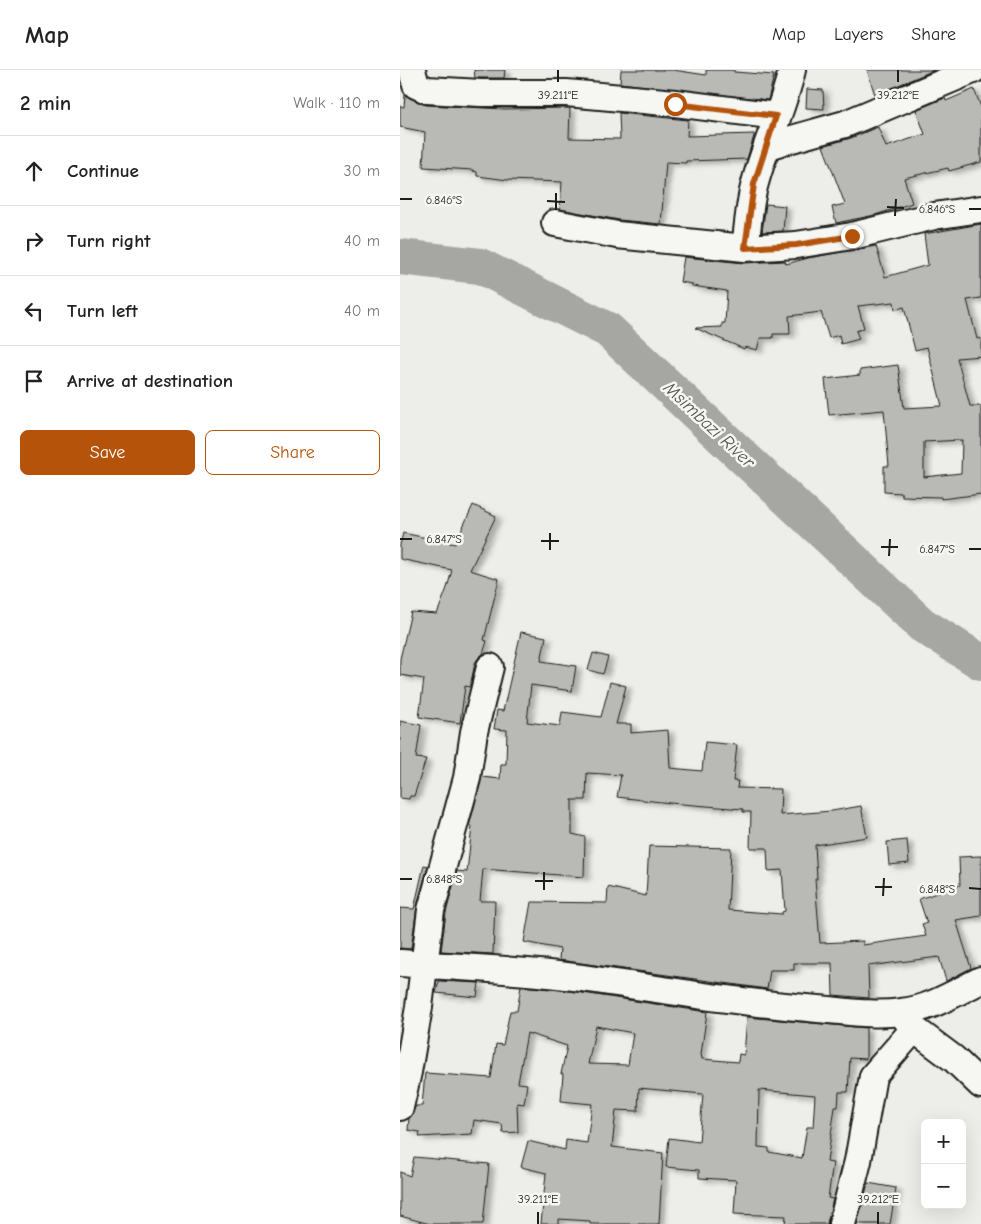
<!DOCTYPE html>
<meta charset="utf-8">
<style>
:root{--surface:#fff;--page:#f6f6f6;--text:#222;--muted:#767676;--line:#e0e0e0;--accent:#b45309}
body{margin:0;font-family:"Comic Neue",sans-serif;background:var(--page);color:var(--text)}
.controls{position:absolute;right:15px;bottom:15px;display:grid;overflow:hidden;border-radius:8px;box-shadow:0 5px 20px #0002}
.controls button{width:45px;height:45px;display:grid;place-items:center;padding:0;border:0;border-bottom:1px solid var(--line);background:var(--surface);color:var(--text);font:25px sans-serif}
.stop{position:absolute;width:15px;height:15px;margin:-11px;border:4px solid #b45309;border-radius:50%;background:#fff}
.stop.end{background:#b45309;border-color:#fff;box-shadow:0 1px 5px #0008}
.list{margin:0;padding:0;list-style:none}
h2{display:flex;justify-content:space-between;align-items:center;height:65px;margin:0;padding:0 20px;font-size:21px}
h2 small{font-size:16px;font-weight:400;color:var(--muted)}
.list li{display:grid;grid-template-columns:32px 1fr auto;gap:15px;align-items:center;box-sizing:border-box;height:70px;padding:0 20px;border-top:1px solid var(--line)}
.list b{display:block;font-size:19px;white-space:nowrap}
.list em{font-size:16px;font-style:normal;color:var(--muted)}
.actions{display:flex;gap:10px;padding:15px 20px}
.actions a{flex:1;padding:11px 0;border:1px solid var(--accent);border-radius:8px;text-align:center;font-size:18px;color:var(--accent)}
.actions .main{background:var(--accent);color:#fff}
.icon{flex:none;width:28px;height:28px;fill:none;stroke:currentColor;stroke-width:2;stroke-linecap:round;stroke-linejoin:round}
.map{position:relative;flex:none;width:581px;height:1154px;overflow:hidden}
header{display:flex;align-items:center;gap:30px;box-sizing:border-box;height:70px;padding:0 25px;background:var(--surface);border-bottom:1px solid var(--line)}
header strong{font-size:24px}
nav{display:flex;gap:28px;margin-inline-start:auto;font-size:18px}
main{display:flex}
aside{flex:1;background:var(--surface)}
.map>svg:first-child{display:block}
</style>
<header>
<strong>Map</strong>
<nav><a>Map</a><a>Layers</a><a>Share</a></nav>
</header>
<main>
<aside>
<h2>2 min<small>Walk · 110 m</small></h2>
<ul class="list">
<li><svg class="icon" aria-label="ahead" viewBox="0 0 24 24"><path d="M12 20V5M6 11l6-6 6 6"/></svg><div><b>Continue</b></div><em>30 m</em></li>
<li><svg class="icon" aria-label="right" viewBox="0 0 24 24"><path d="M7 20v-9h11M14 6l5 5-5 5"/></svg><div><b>Turn right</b></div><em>40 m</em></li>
<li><svg class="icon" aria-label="left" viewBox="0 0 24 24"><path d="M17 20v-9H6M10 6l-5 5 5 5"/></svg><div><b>Turn left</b></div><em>40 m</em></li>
<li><svg class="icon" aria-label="arrive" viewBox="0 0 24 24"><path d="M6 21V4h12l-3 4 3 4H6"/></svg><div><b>Arrive at destination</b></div></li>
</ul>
<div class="actions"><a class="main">Save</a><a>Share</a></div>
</aside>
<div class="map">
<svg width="581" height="1154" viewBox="0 0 581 1154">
<defs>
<filter id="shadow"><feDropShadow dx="5.5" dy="3" stdDeviation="2.5" flood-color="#0004"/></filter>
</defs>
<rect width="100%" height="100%" fill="#edede9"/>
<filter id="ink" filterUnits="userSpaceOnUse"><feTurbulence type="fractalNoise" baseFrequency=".02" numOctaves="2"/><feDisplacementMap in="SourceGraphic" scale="10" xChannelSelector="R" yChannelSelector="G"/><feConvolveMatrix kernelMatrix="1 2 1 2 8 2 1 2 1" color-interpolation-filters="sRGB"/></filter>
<g filter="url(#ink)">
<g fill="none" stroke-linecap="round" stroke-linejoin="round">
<path stroke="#a6a6a3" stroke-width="36" d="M0,187L80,196L208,260L522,555L581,592"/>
</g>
<path fill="#b9b9b6" stroke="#1c1c1c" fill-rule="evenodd" filter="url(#shadow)" d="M74,0H105L104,8H75Z
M221,0H273L306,5V0H334V2L374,5L368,30L220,13Z
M467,0H534L475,25Z
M407,19L423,20L424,39L406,38Z
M574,19L581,37V92L549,101L548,98L504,108L512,133L475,145L436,153L432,137L445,134L423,76L451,68L478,57L486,77L525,64L516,40L545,28L546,31Z
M5,25L26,35L104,39L170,38L169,68L220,69L219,43L288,50L287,66L354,64V66L347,89L286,91V93L266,92L261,154L219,150L160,139L162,112L108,110L77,106V102L73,101V100L23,97L25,62L0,57V36L4,37Z
M366,134L385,136L383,161L362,162Z
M581,154V228L567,230L577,269L581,268V286L557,288L570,336H581V424L541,429V427L502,426V423L484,422V396H489L484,340L429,345L425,309L460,305V300L498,295L504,338L542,336L527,277L515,280L504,237L495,240L494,232L458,236L464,258L456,261L459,269L441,274L439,265L429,268L421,242L389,246L390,264H373V268H360L357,280L345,277L344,279L295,258L322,257V253H325L327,221L292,216V214L280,212L284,187L344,193L385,191L386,194L408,188L476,176L485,207L528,195L524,164ZM562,370L561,403L524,407V372Z
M73,435L96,446L70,500L99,509L84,570L87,571L83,584L79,587L75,593L70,617L65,616L60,653L19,647L24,609L0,605V589L11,542L37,544L47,518L52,500L0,489V475L3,463L55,474Z
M121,562L146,567L141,591L176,596L172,621L131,615L127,652L160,656L162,642L201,647L210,612L226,616L216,654H231V663L268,660L270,698L302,701L305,672L337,675L333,711H338L337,718L381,719L380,745L432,741L461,736L467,767L415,775L417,809H415L420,873L463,871V875L526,866L522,854L527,853L519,829L560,815L559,787L581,786V846L556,850L571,898L546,911L539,887L468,896L469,928L433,925L432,893H394V900H370L367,919L159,890L160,879L124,872L131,832L207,833L208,817L246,826L249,776L331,778L328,840L382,844V842L385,841L382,800L368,801L367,778H350L351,742H343V739L270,733L217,727L221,705L187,703L186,730H172V764L185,767L184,807L83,799L80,831H95L93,884L41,881L46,843L57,801L67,802L72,756H69L82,707L100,709L101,694H106L107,660L94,659L97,640L103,641Z
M193,583L208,587L203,604L188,600Z
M0,651L21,655L16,688L26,689L14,726H10L9,729L0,728Z
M507,770L509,793L489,795L487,772Z
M24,795L28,796L17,836L11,879L0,878V838L14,839Z
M39,911L79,913L77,927L36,923Z
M121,916L170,921L307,942L301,984L302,989L338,992L339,984L344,985L347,947L466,958V989L450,988L448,1022H439L438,1037H435L427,1092L433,1093L428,1128L433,1129L427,1154H385L386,1146L334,1144L336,1110L299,1108V1100L266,1097L269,1068L299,1072L303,1024L239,1018L238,1041L216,1040L212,1077L263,1083L259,1154H190V1151L159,1149V1154H141L146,1103L121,1097L128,1071L165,1080L166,1070L187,1073L192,1034L161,1031L163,1004H161L167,976L127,963L118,1013L127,1014L124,1034L117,1033L118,1062L103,1063L102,1054L74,1050L72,1064L19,1067L20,1062L8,1060L9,1048L16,1036H22L25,1003L91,1008L96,974L103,975L110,941H117ZM196,956L233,963L228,995L188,994ZM359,1020L415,1025L413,1057H407L402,1088L369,1082V1078L358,1077Z
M14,1087L89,1094L83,1154H30L0,1146V1102L10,1106Z
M468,1113L496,1118L490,1154H457Z"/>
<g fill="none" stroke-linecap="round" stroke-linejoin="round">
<g stroke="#1c1c1c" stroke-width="30">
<path id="minor" d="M12,0L16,15L27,20L81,23H166L200,26L275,33L376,46
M367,76L445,54L573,0
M155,153L217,165L345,178L396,175L452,166L534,146L581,139
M345,178C348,157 349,134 355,113C365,75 383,39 392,0
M0,893C66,898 131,900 196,910C270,921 343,933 418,939C445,941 473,946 501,942C530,939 555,923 581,910
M503,945L514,959L554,989L581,1015
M0,1037L8,1002L19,937L31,840L67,708L74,662L90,597
M442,1154L458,1091L473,1006L514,959"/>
</g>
<use href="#minor" stroke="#f6f6f2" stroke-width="26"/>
</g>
</g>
<g fill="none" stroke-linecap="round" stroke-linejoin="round" filter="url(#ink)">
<path stroke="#b45309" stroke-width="6" d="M275,34L376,46L354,114L345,178L396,175L452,166"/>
</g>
<path fill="none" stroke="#1c1c1c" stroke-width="2" d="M158,12V0M498,12V0M0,129H12M147,131L165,132M487,137L504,138M569,139H581M156,140V123M495,146L496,129M0,469H12M141,471H159M481,477H498M569,479H581M150,480V463M489,486L490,469M0,809H12M135,811H153M475,817H492M569,818L581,819M144,820V802M483,826L484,808M138,1154V1142M478,1154V1142"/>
<g text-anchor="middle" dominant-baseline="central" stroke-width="5" stroke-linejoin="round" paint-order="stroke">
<g font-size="18" font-style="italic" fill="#535352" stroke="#f6f6f2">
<text transform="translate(309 355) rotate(43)">Msimbazi River</text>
</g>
</g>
<g font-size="12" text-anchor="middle" fill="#1c1c1c" stroke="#f6f6f2" stroke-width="5" stroke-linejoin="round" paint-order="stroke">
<text x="158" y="29">39.211°E</text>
<text x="498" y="29">39.212°E</text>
<text x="44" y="134">6.846°S</text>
<text x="537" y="143">6.846°S</text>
<text x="44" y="473">6.847°S</text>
<text x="537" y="483">6.847°S</text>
<text x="44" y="813">6.848°S</text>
<text x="537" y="823">6.848°S</text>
<text x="138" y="1133">39.211°E</text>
<text x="478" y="1133">39.212°E</text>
</g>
</svg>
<div class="controls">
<button>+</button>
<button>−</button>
</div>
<div class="stop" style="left:275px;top:34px"></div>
<div class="stop end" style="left:452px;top:166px"></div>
</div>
</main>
